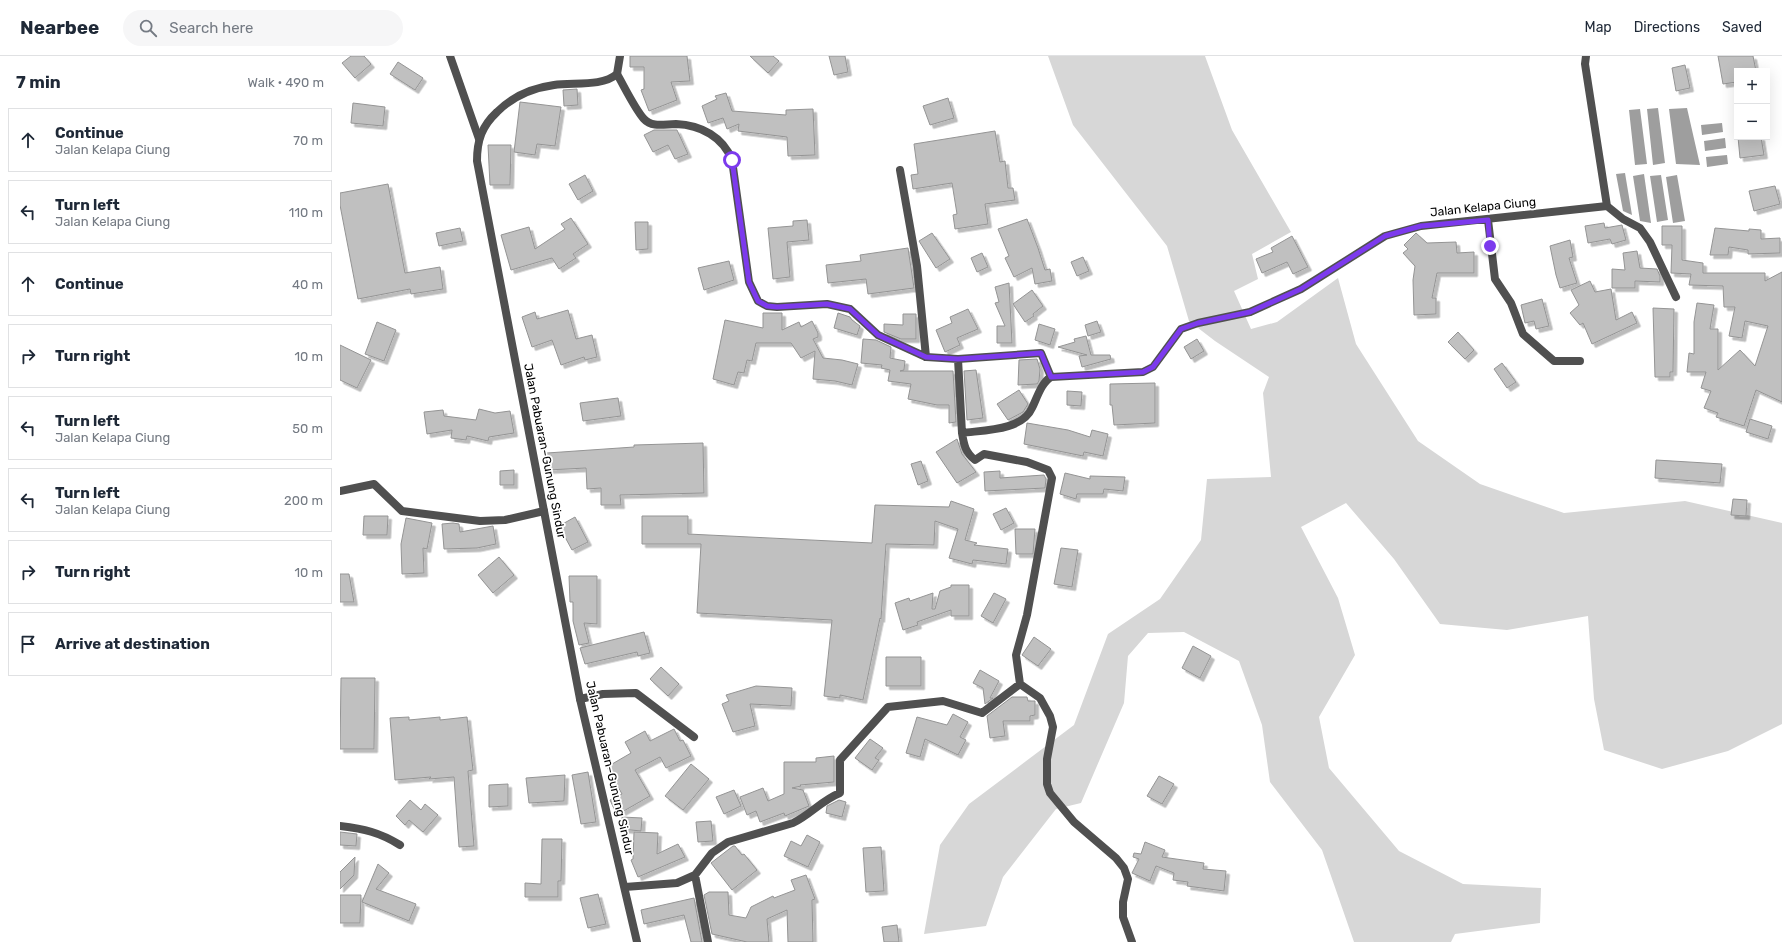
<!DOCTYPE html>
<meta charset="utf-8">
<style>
:root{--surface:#fff;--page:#f6f6f7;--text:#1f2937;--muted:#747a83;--line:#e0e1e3}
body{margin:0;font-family:Rubik,sans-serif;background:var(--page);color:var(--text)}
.controls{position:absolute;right:12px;top:12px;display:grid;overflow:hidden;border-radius:0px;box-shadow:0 4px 16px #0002}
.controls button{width:36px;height:36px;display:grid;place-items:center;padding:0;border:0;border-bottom:1px solid var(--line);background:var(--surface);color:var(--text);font:20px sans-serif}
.stop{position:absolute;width:12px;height:12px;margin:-9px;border:3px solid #7c3aed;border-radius:50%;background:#fff}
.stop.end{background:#7c3aed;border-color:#fff;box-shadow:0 1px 4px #0008}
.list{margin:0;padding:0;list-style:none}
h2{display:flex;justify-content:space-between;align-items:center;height:52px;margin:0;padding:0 16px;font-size:17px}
h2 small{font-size:13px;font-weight:400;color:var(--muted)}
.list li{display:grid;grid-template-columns:26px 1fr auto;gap:12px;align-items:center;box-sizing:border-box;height:64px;margin:0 8px 8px;padding:0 8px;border:1px solid var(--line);border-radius:0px}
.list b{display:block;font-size:15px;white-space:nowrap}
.list p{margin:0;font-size:13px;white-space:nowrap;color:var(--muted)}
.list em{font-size:13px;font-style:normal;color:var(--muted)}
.icon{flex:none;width:22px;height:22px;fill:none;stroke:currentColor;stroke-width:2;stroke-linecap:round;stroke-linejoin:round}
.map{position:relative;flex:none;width:1442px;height:886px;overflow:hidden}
header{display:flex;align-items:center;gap:24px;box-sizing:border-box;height:56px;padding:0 20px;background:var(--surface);border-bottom:1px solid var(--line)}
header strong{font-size:19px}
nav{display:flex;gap:22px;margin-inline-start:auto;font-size:14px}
.search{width:280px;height:36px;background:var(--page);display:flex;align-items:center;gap:10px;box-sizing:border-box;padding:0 14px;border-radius:22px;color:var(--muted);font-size:15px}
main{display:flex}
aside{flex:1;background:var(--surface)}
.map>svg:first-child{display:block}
</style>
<header>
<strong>Nearbee</strong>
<div class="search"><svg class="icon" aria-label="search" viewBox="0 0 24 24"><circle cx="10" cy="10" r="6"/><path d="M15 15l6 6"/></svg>Search here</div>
<nav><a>Map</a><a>Directions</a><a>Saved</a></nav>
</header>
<main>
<aside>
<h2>7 min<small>Walk · 490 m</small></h2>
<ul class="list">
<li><svg class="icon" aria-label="ahead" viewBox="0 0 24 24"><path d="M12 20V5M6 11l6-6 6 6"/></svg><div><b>Continue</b><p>Jalan Kelapa Ciung</p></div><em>70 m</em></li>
<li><svg class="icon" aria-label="left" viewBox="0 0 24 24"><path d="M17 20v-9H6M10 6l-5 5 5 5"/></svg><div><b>Turn left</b><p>Jalan Kelapa Ciung</p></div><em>110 m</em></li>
<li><svg class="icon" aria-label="ahead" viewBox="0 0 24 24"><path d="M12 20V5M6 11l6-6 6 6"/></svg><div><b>Continue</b></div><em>40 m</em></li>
<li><svg class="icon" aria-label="right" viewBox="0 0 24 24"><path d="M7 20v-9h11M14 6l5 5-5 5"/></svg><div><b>Turn right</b></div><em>10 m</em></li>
<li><svg class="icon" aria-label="left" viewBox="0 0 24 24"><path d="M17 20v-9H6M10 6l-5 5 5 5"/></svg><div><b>Turn left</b><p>Jalan Kelapa Ciung</p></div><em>50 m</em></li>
<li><svg class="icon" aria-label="left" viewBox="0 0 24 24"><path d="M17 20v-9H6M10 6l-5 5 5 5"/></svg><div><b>Turn left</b><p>Jalan Kelapa Ciung</p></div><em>200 m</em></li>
<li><svg class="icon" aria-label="right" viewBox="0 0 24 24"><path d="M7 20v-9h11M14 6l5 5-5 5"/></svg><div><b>Turn right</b></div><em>10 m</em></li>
<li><svg class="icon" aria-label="arrive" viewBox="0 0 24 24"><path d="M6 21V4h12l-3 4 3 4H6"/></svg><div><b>Arrive at destination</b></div></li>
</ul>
</aside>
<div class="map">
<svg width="1442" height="886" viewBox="0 0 1442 886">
<defs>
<filter id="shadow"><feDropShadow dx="3.5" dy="3.5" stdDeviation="0" flood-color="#0004"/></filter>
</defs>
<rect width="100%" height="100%" fill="#fff"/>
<path fill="#d7d7d7" d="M708,0H865L892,74L951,176L912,198L918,223L894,235L911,273L937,266L998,222L1016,288L1078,385L1140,428L1224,457L1345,445L1442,467V668L1388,695L1322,713L1264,694L1254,643L1248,560L1167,574L1100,568L1054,503L1006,447L961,471L998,542L1015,599L979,661L989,712L1059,795L1123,828L1201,832L1200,867L1115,878L1111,886H1014L982,794L930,726L922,669L899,605L844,576L808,577L788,600L784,647L741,747L716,753L663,821L646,870L584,878L600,789L629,748L734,669L768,578L820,543L861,484L867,423L931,421L923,337L929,321L875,285L849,265L827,190L733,69Z"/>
<path fill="#9e9e9e" d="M1318,52L1325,107L1313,109L1307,53Z
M1347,52L1360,109L1336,108L1329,53Z
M1300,53L1307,108L1295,109L1289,54Z
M1382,67L1383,76L1362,79L1361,69Z
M1385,82L1386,92L1365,95L1364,85Z
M1387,99L1388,108L1367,111L1366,101Z
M1285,117L1292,159L1283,155L1276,118Z
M1304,118L1311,167L1300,165L1293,120Z
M1321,119L1328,164L1317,166L1310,120Z
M1337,119L1345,165L1333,167L1326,121Z"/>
<path fill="#c0c0c0" stroke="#949494" filter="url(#shadow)" d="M11,0H24L31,8L15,22L2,7Z
M290,0H347L350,25L331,26L337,44L309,55L301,34L304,33V11H290Z
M410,0H433L439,5L428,17Z
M489,0H505L508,16L494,19Z
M1378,0H1413L1416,15H1397V26L1383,28Z
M58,6L83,22L75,34L50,18Z
M1345,9L1350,32L1336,35L1332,12Z
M237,33L238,49L224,50L223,34Z
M386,37L392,55L446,59V54L473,53L475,99L448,100L447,81L398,75L399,68L387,73L383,62L368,67L362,50L377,43L375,40Z
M608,42L614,62L590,69L583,50Z
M180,46L221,51L215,90L197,88L195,99L174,96Z
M13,47L45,51L43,70L11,67Z
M314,74H337L348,98L335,103L328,89L313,96L304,79Z
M655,75L660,106L665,105L668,132H673L675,144L645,148L648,168L615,173L613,159L617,158L612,127L573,133L571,119L578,118L574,88Z
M1398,81H1421L1424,99L1400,102Z
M148,89H171L170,129H150Z
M245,119L253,135L238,144L229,128Z
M48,128L65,217L100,211L103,233L71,238L70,233L18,243L0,149V137Z
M1435,130L1440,148L1414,155L1409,135Z
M231,162L248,188L233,198L236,202L219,213L212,202L171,214L161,179L189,171L195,193L225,173L221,168Z
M687,163L698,192L705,214L710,213L712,225L695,228L692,212L674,221L665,202L669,200L658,173Z
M467,164L469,184L447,186L450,221L433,223L428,172L453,170V165Z
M295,166H308V193L296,194Z
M1264,167L1265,172L1282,169L1286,184L1272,188L1270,183L1248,187L1245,170Z
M1322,170H1342V204L1363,207V217H1425V225L1442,216V346L1416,334L1404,370L1376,361L1378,357L1364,352L1371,335L1361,332L1366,316H1347L1349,297L1354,298V266L1357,247L1374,249L1370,273H1378V314L1400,294L1415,310L1428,270L1405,265L1402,282L1389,280L1395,251H1384L1383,230L1349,229L1351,218L1331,217L1332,189H1322Z
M120,172L123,185L99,190L96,177Z
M1375,172L1409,175V173L1421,174V183L1440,182V197L1408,198V194L1389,191L1388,199H1370Z
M592,177L610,203L596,212L579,185Z
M1076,177L1087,187L1116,186L1117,197L1134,196V217H1097L1092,242H1096V258L1074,259L1073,224L1075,210L1063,197L1068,193L1064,189Z
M952,180L968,211L953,218L947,206L922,217L916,203L933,196L931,192Z
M1230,184L1233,201L1229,202L1237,227L1220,232L1216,219L1210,190Z
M568,192L574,232L528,238L526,223L488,227L486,209L521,205L520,199Z
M1297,195L1300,212L1317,213L1320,220V226L1295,225V232H1272V213L1285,214L1283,197Z
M642,197L648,211L637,216L631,202Z
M743,201L749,215L737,220L731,206Z
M389,205L394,224L364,234L358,212Z
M1250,225L1255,236L1271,233L1276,264L1292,256L1297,267L1252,288L1243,267L1240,269L1230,257L1239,249L1231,234Z
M669,227L672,287H657V270H665L655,247L659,246L655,231Z
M692,234L703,250L693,258L694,260L685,266L673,248Z
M1202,243L1209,270L1196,273L1194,265L1185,267L1181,249Z
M1313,252L1334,253L1333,316H1330V321H1315Z
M628,253L638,273L617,282L620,289L605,296L596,274L612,267L610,261Z
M228,254L236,283L252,279L257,301L245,304L244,301L221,309L212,284L192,291L182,261L195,256L197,263Z
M423,257H442V274L459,266L461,271L472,265L478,277V281L473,283L483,302L502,304L518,308L512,329L495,325L473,323L475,295L461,302L451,287H416L412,305L407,304L404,317L398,316L394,329L373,323L385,264L423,272Z
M498,257L510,261L512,264L520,270L517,279L494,272Z
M563,258H576V283H561L544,276V268L563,269Z
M757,265L761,276L748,280L745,269Z
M37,266L56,274L44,305L25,298Z
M699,268L715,273L710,289L695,284Z
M1118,276L1134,294L1125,303L1108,286Z
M746,280L751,299H770L771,303L742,311L739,300L747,299L718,291L735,286L734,283Z
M523,283L536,284L551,291L550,302L565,305L564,314L560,315H613L616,366L609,367V349H597L568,343L571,328L548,325L550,314L541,312L542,309L521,307Z
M857,283L864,295L851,303L844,291Z
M0,289L31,304L17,332L0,324Z
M697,303L700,313L699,325L697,328L678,329L679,304Z
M1162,307L1176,326L1167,332L1154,313Z
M636,314L643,362L627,364L624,315Z
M815,327V367L774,369L772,349H770V328Z
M679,334L688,348L683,356L668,364L657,348Z
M727,335L742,336L741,350L727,349Z
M278,342L281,360L243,365L240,347Z
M139,353L155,357L170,355L174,377L149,381L148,385L127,380L126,384L111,382L112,374L87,378L84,356L103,354L104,360L136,364Z
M1410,363L1432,370L1428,383L1406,376Z
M687,367L728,374L750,381L752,374L768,378L763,400L744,396L743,400L684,388Z
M617,383L622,398L636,416L617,427L596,396Z
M363,387L364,437L280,439L281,449H261V432L247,433L246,412L208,414L207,397L294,391V389Z
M1316,404L1382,408L1380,427L1315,422Z
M581,405L588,425L578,429L571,408Z
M174,414V429H160V415Z
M660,415V422L704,419L706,423L705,432L645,435L644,416Z
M725,417L750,423V420L785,421L783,435L764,433L763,438H737L736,443L720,438Z
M1393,443L1407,444L1406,460L1391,459Z
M611,445L634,453L625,484L637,487L634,489L668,493L666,508L633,504L632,508L609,502L618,473L595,465L594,489L546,488L541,563L540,562L523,644L500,639V642L484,640L492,564L357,557L361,488H302V460H348V478L532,487L535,449L609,451Z
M666,452L674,467L661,474L653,458Z
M24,460H48L47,479H23Z
M235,461L248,486L232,494L219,470Z
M66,462L92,467L87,493L83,492L84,517L62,518L61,488Z
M113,467L119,468L120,476L153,470L156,488L137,492L104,493L102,468Z
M675,473H695L693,498H676Z
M721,492L738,494L732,531L714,528Z
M159,501L174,519L153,537L138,519Z
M0,518H9L14,546H0Z
M229,520H257V568L244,567L249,587L239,589L233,565V546H230Z
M611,529H629V560H611V554L577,566L578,569L563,574L555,547L569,542L570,545L593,537L592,553H595L600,535L611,531Z
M654,537L666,543L653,567L641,560Z
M304,576L310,597L298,600L297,596L245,608L240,592Z
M694,581L711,593L698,610L682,599Z
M853,590L871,600L860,622L842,612Z
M546,601H581V630H546Z
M321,611L339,628L328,640L310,623Z
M640,614L659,625L650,642H653L645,648L643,632L633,627Z
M1,622H35L34,693H0Z
M416,630L452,632L451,650L410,648L415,670L393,676L382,648L389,645L386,639Z
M672,641H687L688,645H695V659L690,660V665H663L665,680L650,682L647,660Z
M613,658L628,666L620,681L626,684L618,699L585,683L580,701L566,697L577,661L607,669Z
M69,661V664L100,661V664L127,661L133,714L128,715L134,790L119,791L114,721L89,723L91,721L55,724L50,662Z
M334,673L340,685L343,684L351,700L326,712L320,701L295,714L310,740L282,756L283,754L276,757L270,744L282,738L267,711L291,697L285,686L305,675L310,685Z
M530,683L543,692L535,702L539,704L532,714L515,702Z
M494,700V726L460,729L461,730L452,732L463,734L469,750L445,760L444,757L420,766L416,755L407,759L400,741L423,732L428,745L444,738V706H476V702Z
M351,708L369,723L343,754L325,740Z
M248,716L256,766L241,768L232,719Z
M225,719L224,745L189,747L186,722Z
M819,720L834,728L822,748L807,740Z
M168,728V750L149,751V729Z
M394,734L401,750L384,758L376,741Z
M70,744L81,754L85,748L98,759L83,776L69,764L65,769L56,760Z
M499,744L506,746L502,761L486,757L487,750Z
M282,761L302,762L301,775L281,773Z
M371,765L373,785L358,786L356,766Z
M0,776L17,778L16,790L0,789Z
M294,776L318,777L317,798L338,788L345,801L298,821L291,804L293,803Z
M467,779L480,786L468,811L444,800L451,785L461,790Z
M202,783H222L221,825H218V841H185V827L201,828Z
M805,786L825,794L822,801L864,807L863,813L886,815L884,835L847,830L848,826L833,824L834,817L816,810L810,825L792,817L799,803L793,801L794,797L801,798Z
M393,790H395L402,799L404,798L417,814L392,834L371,807Z
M541,791L544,835L526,836L523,792Z
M15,801L14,819L0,833V816Z
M38,808L49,817L36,833L76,848L69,865L22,846Z
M466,819L475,843L472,844L473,886H448L447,854L427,863L429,886H407L372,878L364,839L369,836H388L389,859L406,862L411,851L433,840L434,842L455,834L451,824Z
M258,838L266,868L248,872L240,842Z
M0,839H21L20,867H0Z
M354,842L362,886H351L344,859L304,868L301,854Z
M557,869L559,886H544L542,871Z"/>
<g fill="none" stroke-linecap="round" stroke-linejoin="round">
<path stroke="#505050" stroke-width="8" d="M110,0L139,83
M277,18C284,30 295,53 304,63C312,72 325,68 336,68C361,69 383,81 392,104L409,226L418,245L427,250L437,251L487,248L510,253L538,279L586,301L618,303L622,377C643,374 682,375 692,352C697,342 701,327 711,321L803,316L813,311L841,273L858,267L910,256L961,233L1045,180L1081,170L1267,150L1245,8L1246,0
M560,114L577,210L586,301
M1267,150L1283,163L1300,172L1310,186L1336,241
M1148,164L1155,223L1171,247L1183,278L1214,305H1240
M618,303L701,297L711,321
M622,377C624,389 625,396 635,404L644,398L687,406L708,414L712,422L687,559L676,599L680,628L700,642L710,660L713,671L707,703V728L710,737L734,766L776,802L784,812L788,823L783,846V861L792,886
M0,435L34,428L62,455L140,465L165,464L204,455
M240,643L263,638L296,637L354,681
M0,770C24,773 39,776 60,789
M355,819L368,886
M285,831L337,827L355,819L372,797L388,786L453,767C470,759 482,744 500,737V704L548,651L603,645L642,657L680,628"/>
<path stroke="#505050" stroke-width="8" d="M280,0L277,18C262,31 233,26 214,29C192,32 173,40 157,56C142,70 137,84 137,105L240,643L297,886"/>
</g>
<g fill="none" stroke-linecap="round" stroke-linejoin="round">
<path stroke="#7c3aed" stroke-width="5" d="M392,104L409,226L418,245L427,250L437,251L487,248L510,253L538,279L586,301L618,303L701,297L711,321L803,316L813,311L841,273L858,267L910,256L961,233L1045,180L1081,170L1148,164L1150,190"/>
</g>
<g text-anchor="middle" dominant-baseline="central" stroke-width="3.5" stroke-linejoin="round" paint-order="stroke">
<g font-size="12" fill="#000" stroke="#fff">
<text transform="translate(1143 151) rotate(-6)">Jalan Kelapa Ciung</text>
<text transform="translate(205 395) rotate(79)">Jalan Pabuaran–Gunung Sindur</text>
<text transform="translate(270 712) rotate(77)">Jalan Pabuaran–Gunung Sindur</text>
</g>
</g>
</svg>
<div class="controls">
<button>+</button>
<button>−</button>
</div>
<div class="stop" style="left:392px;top:104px"></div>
<div class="stop end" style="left:1150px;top:190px"></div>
</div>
</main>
